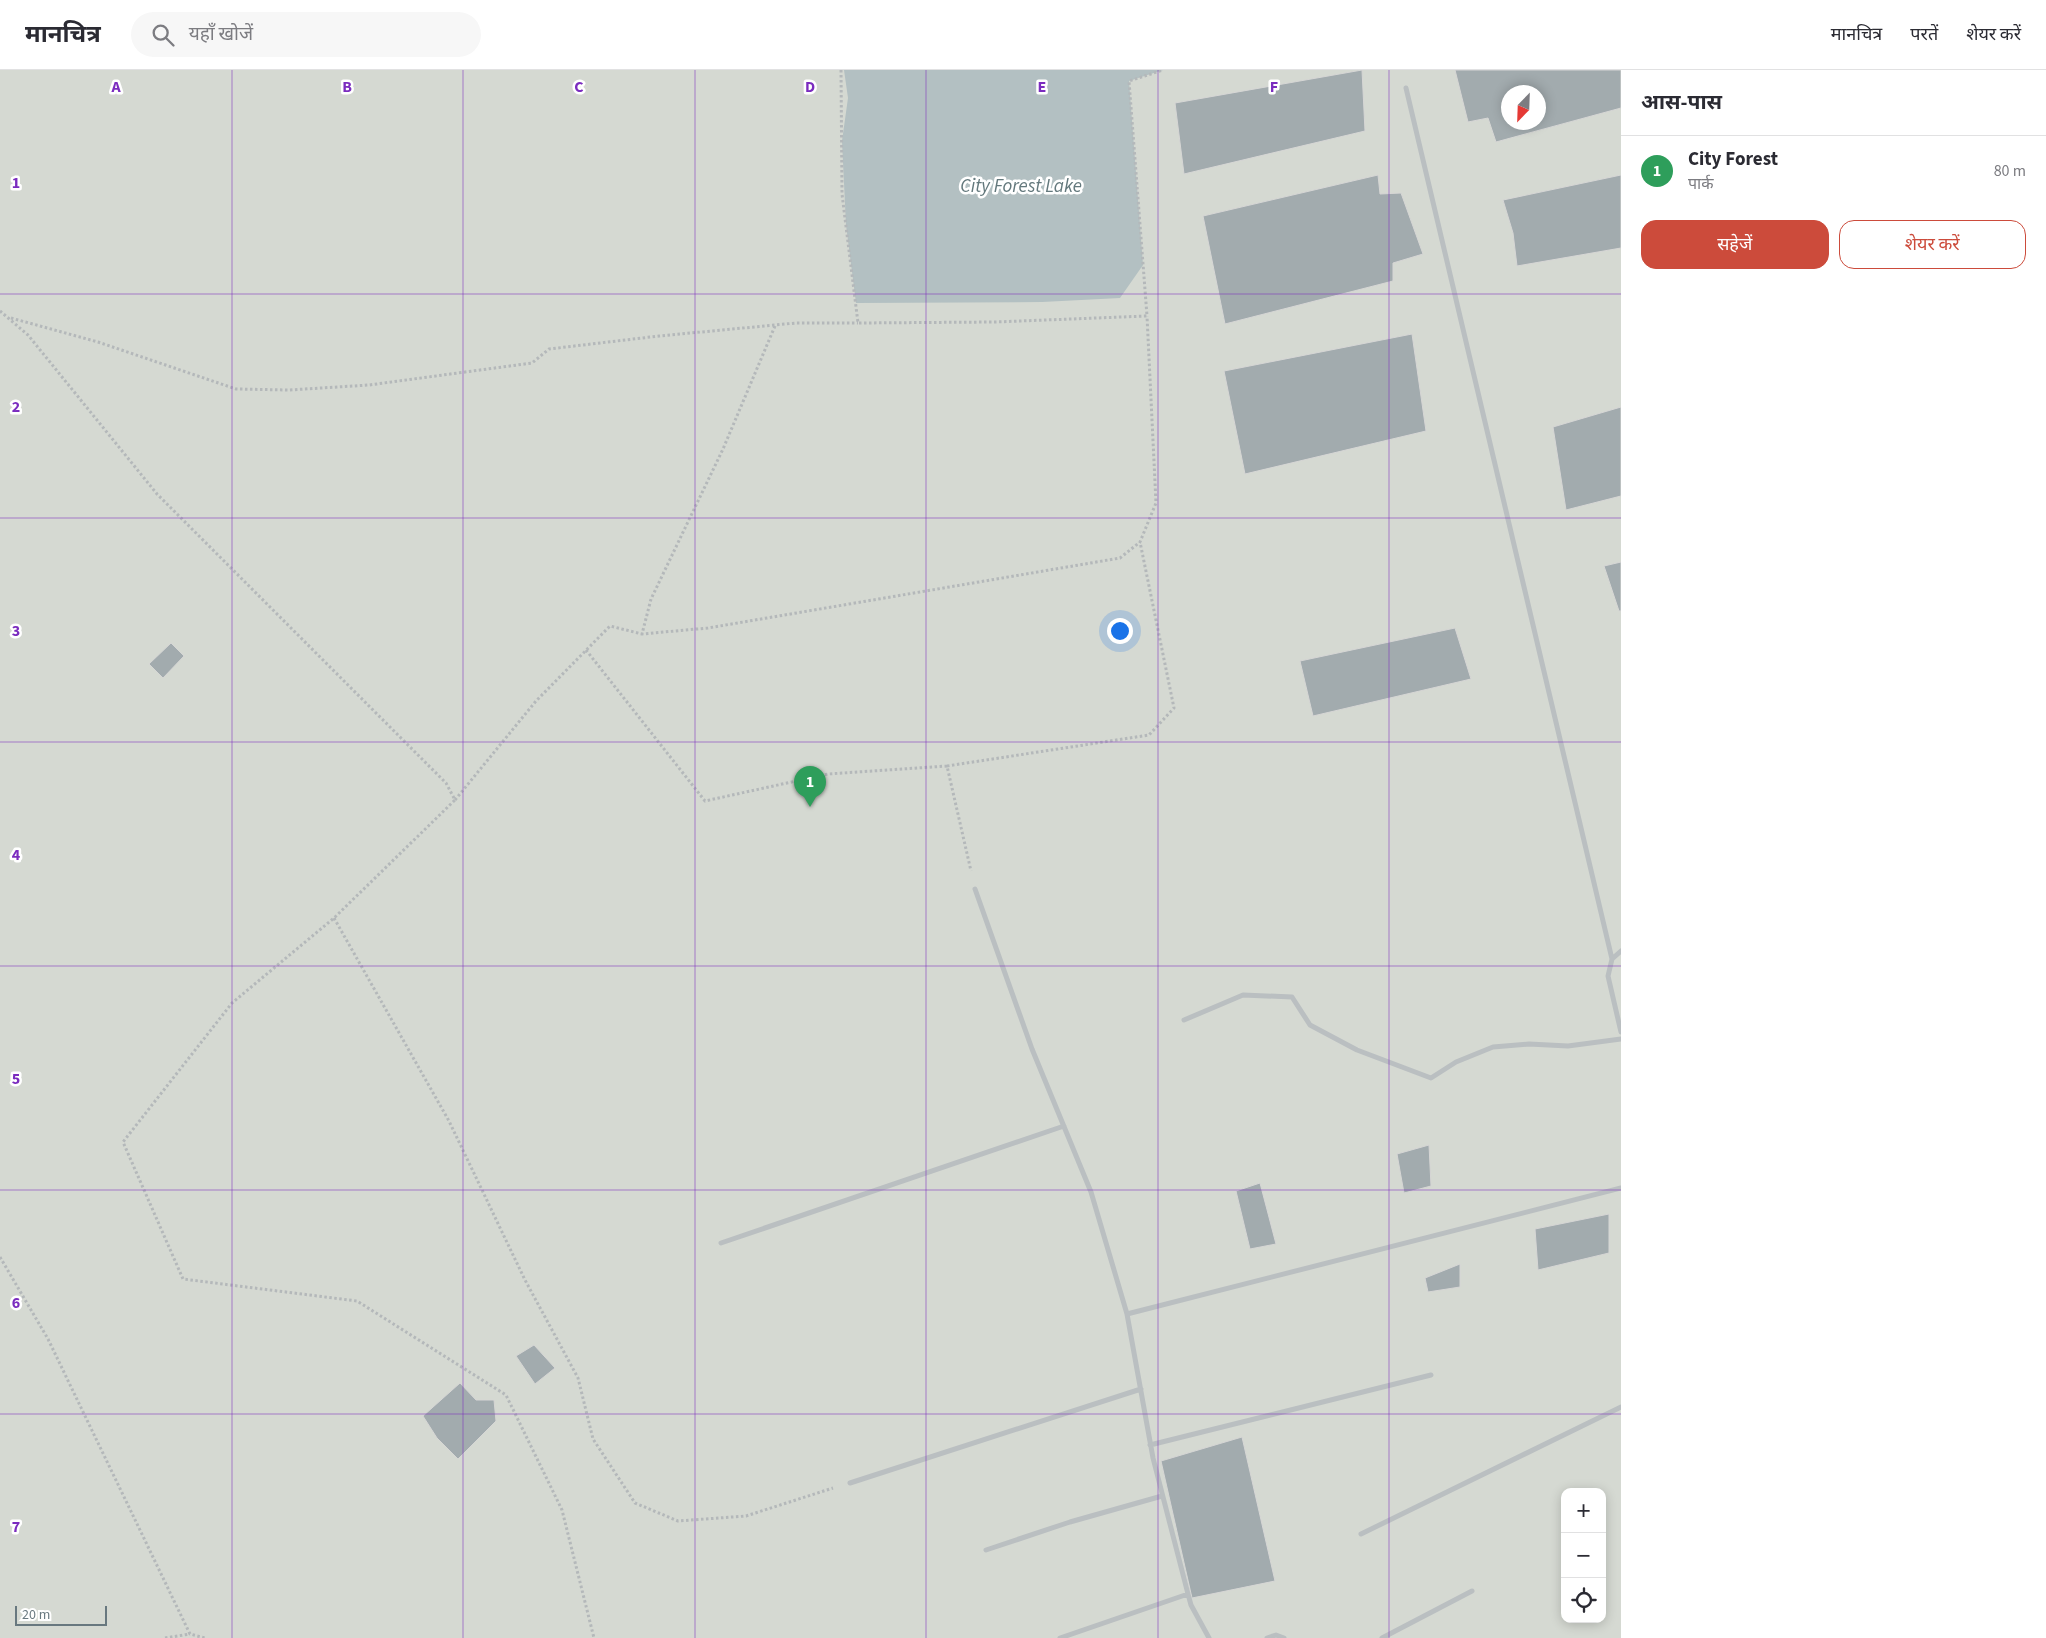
<!DOCTYPE html>
<html lang="hi">
<meta charset="utf-8">
<style>
:root{--surface:#fff;--page:#f7f7f7;--text:#2b2b33;--muted:#7c7c81;--line:#e1e1e2;--accent:#cc4b3b}
body{margin:0;font-family:"Source Sans 3","Noto Sans Devanagari",sans-serif;background:var(--page);color:var(--text)}
.controls{position:absolute;right:15px;bottom:15px;display:grid;overflow:hidden;border-radius:10px;box-shadow:0 2px 12px #0003}
.controls button{width:45px;height:45px;display:grid;place-items:center;padding:0;border:0;border-bottom:1px solid var(--line);background:var(--surface);color:var(--text);font:25px sans-serif}
.compass{position:absolute;left:1501px;top:15px;width:45px;height:45px;border-radius:50%;background:var(--surface);box-shadow:0 2px 12px #0003;rotate:203deg}
.scale{position:absolute;left:15px;bottom:12px;width:92px;box-sizing:border-box;padding-left:5px;border:2px solid #68787f;border-top:0;font-size:14px;line-height:18px;white-space:nowrap;color:#68787f;-webkit-text-stroke:4px #fff;paint-order:stroke}
.you{position:absolute;left:1119px;top:560px;width:18px;height:18px;margin:-12px;border:4px solid #fff;border-radius:50%;background:#1a73e8;box-shadow:0 0 0 8px #1a73e833}
.badge{display:grid;place-items:center;width:32px;height:32px;border-radius:50%;background:var(--accent);color:#fff;font-size:16px;font-weight:700}
.pin{position:absolute;translate:-50% -41px;filter:drop-shadow(0 1px 2px #0008)}
.pin::after{content:'';position:absolute;top:26px;width:18px;height:15px;background:inherit;clip-path:polygon(0 0,100% 0,50% 100%)}
.list{margin:0;padding:0;list-style:none}
h2{display:flex;justify-content:space-between;align-items:center;height:65px;margin:0;padding:0 20px;font-size:21px}
h2 small{font-size:16px;font-weight:400;color:var(--muted)}
.list li{display:grid;grid-template-columns:32px 1fr auto;gap:15px;align-items:center;box-sizing:border-box;height:70px;padding:0 20px;border-top:1px solid var(--line)}
.list b{display:block;font-size:19px;white-space:nowrap}
.list p{margin:0;font-size:16px;white-space:nowrap;color:var(--muted)}
.list em{font-size:16px;font-style:normal;color:var(--muted)}
.actions{display:flex;gap:10px;padding:15px 20px}
.actions a{flex:1;padding:11px 0;border:1px solid var(--accent);border-radius:15px;text-align:center;font-size:18px;color:var(--accent)}
.actions .main{background:var(--accent);color:#fff}
.icon{flex:none;width:28px;height:28px;fill:none;stroke:currentColor;stroke-width:2;stroke-linecap:round;stroke-linejoin:round}
.map{position:relative;flex:none;width:1621px;height:1568px;overflow:hidden}
header{display:flex;align-items:center;gap:30px;box-sizing:border-box;height:70px;padding:0 25px;background:var(--surface);border-bottom:1px solid var(--line)}
header strong{font-size:24px}
nav{display:flex;gap:28px;margin-inline-start:auto;font-size:18px}
.search{width:350px;height:45px;background:var(--page);display:flex;align-items:center;gap:12px;box-sizing:border-box;padding:0 18px;border-radius:28px;color:var(--muted);font-size:19px}
main{display:flex}
aside{flex:1;background:var(--surface)}
.map>svg:first-child{display:block}
</style>
<header>
<strong>मानचित्र</strong>
<div class="search"><svg class="icon" aria-label="search" viewBox="0 0 24 24"><circle cx="10" cy="10" r="6"/><path d="M15 15l6 6"/></svg>यहाँ खोजें</div>
<nav><a>मानचित्र</a><a>परतें</a><a>शेयर करें</a></nav>
</header>
<main>
<div class="map">
<svg width="1621" height="1568" viewBox="0 0 1621 1568">
<rect width="100%" height="100%" fill="#f5f5f2"/>
<path fill="#d5d9d2" fill-rule="evenodd" d="M0,0H1621V1568H0ZM1508,22H1538V52H1508ZM1565,1422H1602V1549H1565Z"/>
<path fill="#b3c0c2" d="M844,0H1163L1129,11L1143,195L1120,228L1042,232L856,233L846,155L842,71L848,28Z"/>
<path fill="#a2abae" stroke="#d6d6d5" fill-rule="evenodd" d="M1362,0L1365,61L1184,104L1175,33Z
M1455,0H1621V38L1496,72L1488,48L1468,52ZM1508,22H1538V52H1508Z
M1378,105L1380,124L1401,123L1423,184L1393,193V211L1225,254L1203,146Z
M1621,105V178L1517,196L1513,163L1503,130Z
M1412,264L1426,361L1245,404L1224,301Z
M1621,337V426L1566,440L1553,357Z
M1621,492V541H1619L1604,496Z
M1455,558L1471,609L1313,646L1300,591Z
M171,573L184,586L163,608L149,594Z
M1429,1075L1431,1116L1404,1123L1397,1084Z
M1260,1113L1276,1174L1250,1179L1236,1121Z
M1609,1144V1183L1538,1200L1535,1159Z
M1460,1194V1217L1428,1222L1425,1208Z
M534,1275L555,1298L535,1314L516,1286Z
M460,1313L476,1330H494L496,1351L458,1389L437,1368L423,1346Z
M1242,1367L1275,1511L1192,1528L1161,1391Z"/>
<g fill="none" stroke-linecap="round" stroke-linejoin="round">
<path stroke="#b4b8ba" stroke-width="3" stroke-dasharray="2.5 2.5" stroke-linecap="butt" d="M841,0L842,124L858,253L995,252L1147,246L1129,11L1163,0
M0,241L28,265L157,424L446,713L455,730L334,848L232,933L123,1072L183,1209L357,1231L506,1325L562,1440L594,1568
M11,248L98,272L236,319L289,320L369,315L532,293L549,279L659,266L796,253H858
M775,256L723,379L651,529L642,564L708,558L1120,488L1140,472L1156,433L1147,246
M586,580L705,731L828,704L947,696L971,801
M947,696L1149,665L1174,638L1140,472
M455,730L536,631L610,556L642,564
M334,848L449,1051L525,1210L578,1308L593,1369L635,1433L678,1451L746,1446L833,1418
M0,1187L48,1269L190,1564L205,1568
M165,1568L190,1564"/>
<path stroke="#babfc1" stroke-width="5" d="M1406,18L1612,889
M975,819L1032,979L1091,1122L1127,1244L1153,1388L1188,1524L1191,1535L1209,1568
M1621,881L1612,889L1608,906L1621,962
M1184,950L1243,925L1292,927L1310,955L1357,980L1431,1008L1456,992L1493,977L1529,974L1568,976L1621,969
M721,1173L1064,1056
M1127,1244L1621,1118
M1150,1375L1431,1305
M850,1413L1141,1319
M1361,1464L1621,1337
M986,1480L1070,1452L1162,1426
M1060,1568L1188,1524
M1267,1568L1276,1565L1284,1568
M1382,1568L1472,1521"/>
</g>
<path fill="none" stroke="#7b2cbf" stroke-width="1" stroke-opacity="0.55" d="M232,0V1568M463,0V1568M695,0V1568M926,0V1568M1158,0V1568M1389,0V1568M0,224H1621M0,448H1621M0,672H1621M0,896H1621M0,1120H1621M0,1344H1621"/>
<g text-anchor="middle" dominant-baseline="central" stroke-width="5" stroke-linejoin="round" paint-order="stroke">
<g font-size="19" font-style="italic" fill="#63787c" stroke="#fff">
<text x="1021" y="116">City Forest Lake</text>
</g>
</g>
<g font-size="16" text-anchor="middle" font-weight="bold" fill="#7b2cbf" stroke="#fff" stroke-width="5" stroke-linejoin="round" paint-order="stroke">
<text x="116" y="22">A</text>
<text x="347" y="22">B</text>
<text x="579" y="22">C</text>
<text x="810" y="22">D</text>
<text x="1042" y="22">E</text>
<text x="1274" y="22">F</text>
<text x="16" y="118">1</text>
<text x="16" y="342">2</text>
<text x="16" y="566">3</text>
<text x="16" y="790">4</text>
<text x="16" y="1014">5</text>
<text x="16" y="1238">6</text>
<text x="16" y="1462">7</text>
</g>
</svg>
<div class="controls">
<button>+</button>
<button>−</button>
<button><svg class="icon" aria-label="locate" viewBox="0 0 24 24"><circle cx="12" cy="12" r="6"/><path d="M12 2v4M12 18v4M2 12h4M18 12h4"/></svg></button>
</div>
<svg class="compass" viewBox="-18 -18 36 36"><path d="M0-13l5 13h-10z" fill="#e53935"/><path d="M0 13l5-13h-10z" fill="#7c7c81"/></svg>
<div class="scale">20 m</div>
<div class="you"></div>
<div class="pin badge" style="left:810px;top:737px;background:#2e9e5b">1</div>
</div>
<aside>
<h2>आस-पास<small></small></h2>
<ul class="list">
<li><span class="badge" style="background:#2e9e5b">1</span><div><b>City Forest</b><p>पार्क</p></div><em>80 m</em></li>
</ul>
<div class="actions"><a class="main">सहेजें</a><a>शेयर करें</a></div>
</aside>
</main>
